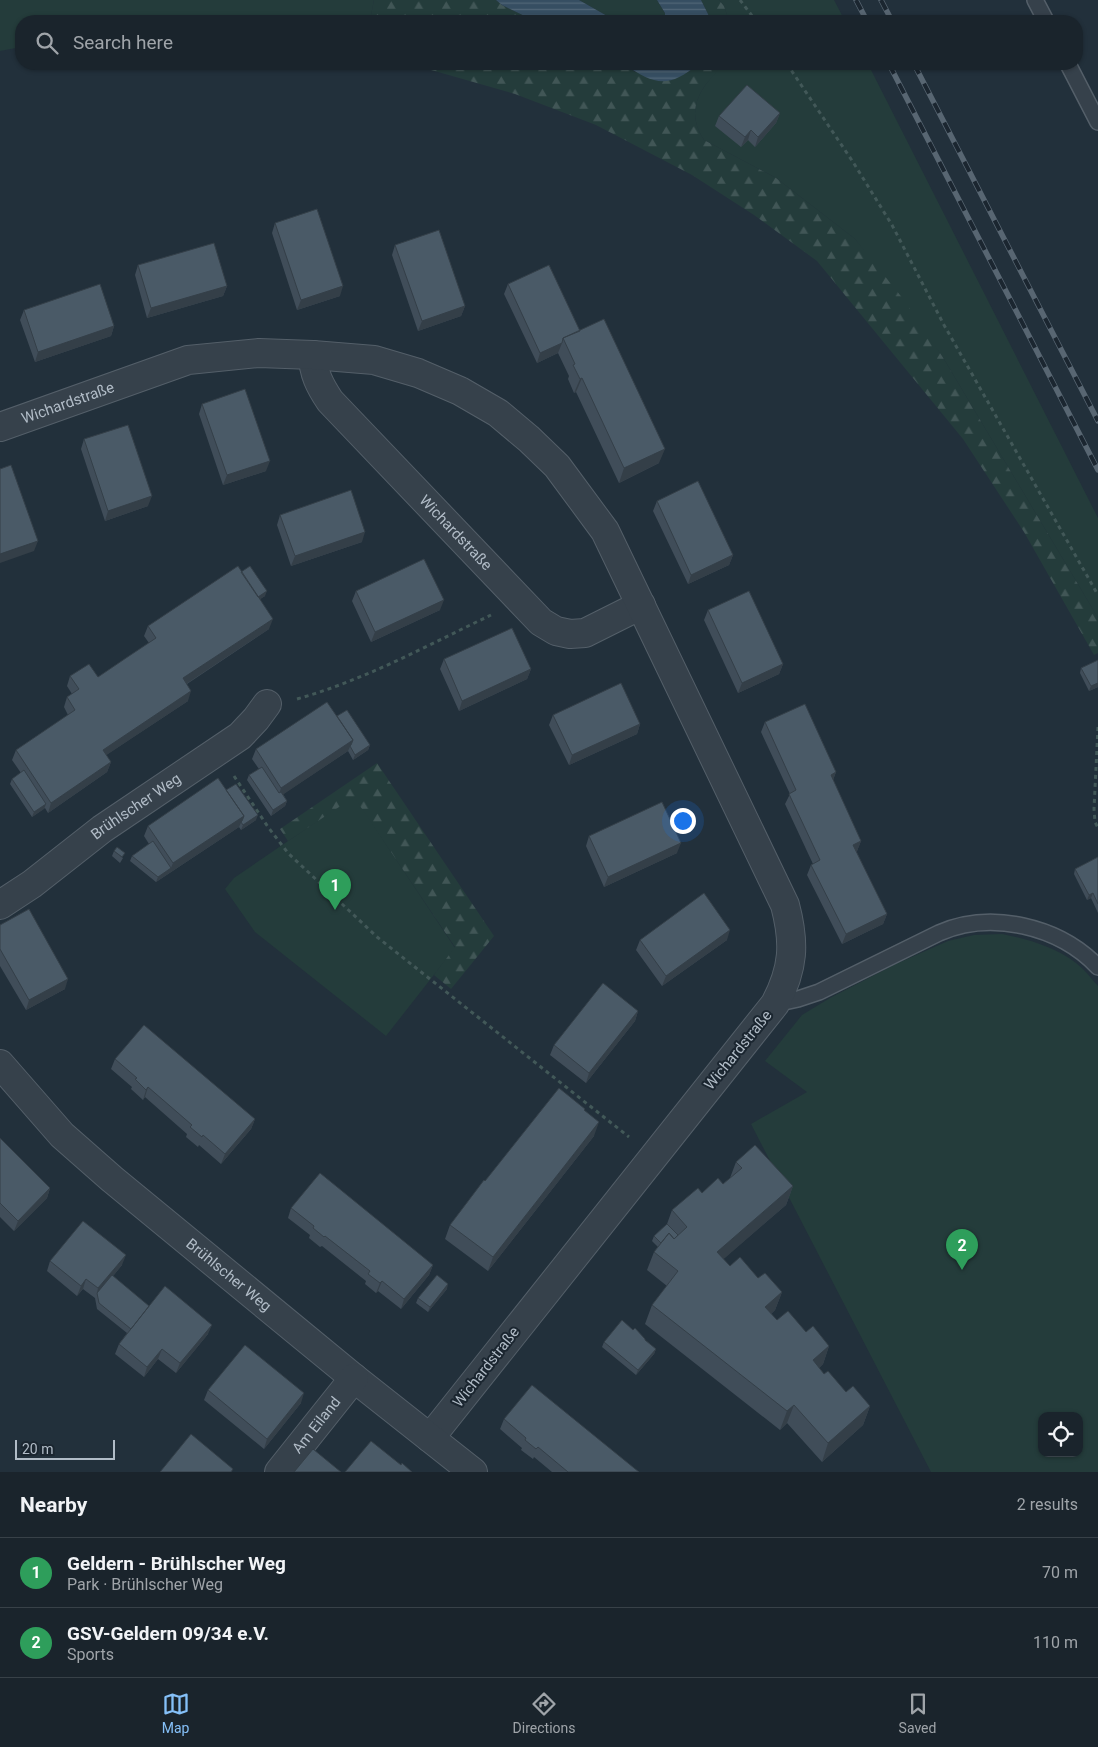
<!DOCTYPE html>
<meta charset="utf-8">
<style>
:root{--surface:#1a242c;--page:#232c34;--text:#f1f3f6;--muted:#9fa4a9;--line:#384148;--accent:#85c0f8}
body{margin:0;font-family:Roboto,sans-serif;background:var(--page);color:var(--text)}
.controls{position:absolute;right:15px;bottom:15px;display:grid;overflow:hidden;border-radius:10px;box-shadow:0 1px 4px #0004}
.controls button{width:45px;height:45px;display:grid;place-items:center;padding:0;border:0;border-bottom:1px solid var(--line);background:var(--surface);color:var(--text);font:25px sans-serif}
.scale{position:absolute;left:15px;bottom:12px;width:100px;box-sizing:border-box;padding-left:5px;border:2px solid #b1bcc7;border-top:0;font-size:14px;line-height:18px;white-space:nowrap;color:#b1bcc7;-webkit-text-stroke:4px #1b2630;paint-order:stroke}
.you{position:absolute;left:682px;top:820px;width:18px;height:18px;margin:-12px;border:4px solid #fff;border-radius:50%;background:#1a73e8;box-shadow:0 0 0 8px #1a73e833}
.badge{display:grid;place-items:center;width:32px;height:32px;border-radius:50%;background:var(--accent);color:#fff;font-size:16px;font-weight:700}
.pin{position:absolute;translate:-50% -41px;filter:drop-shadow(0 1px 2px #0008)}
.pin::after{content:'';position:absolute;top:26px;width:18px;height:15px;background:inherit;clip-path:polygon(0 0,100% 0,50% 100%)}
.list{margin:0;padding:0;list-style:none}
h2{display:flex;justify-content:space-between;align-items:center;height:65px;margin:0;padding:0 20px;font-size:21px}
h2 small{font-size:16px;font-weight:400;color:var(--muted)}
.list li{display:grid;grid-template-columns:32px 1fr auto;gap:15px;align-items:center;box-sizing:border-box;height:70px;padding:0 20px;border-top:1px solid var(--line)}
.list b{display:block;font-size:19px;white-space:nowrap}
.list p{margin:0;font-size:16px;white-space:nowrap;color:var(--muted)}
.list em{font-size:16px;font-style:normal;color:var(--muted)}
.icon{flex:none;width:28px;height:28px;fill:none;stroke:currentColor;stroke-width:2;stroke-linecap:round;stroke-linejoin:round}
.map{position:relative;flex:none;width:1098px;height:1472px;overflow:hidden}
.search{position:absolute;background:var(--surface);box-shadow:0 1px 4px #0004;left:15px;right:15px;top:15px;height:55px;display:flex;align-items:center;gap:12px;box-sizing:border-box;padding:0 18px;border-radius:20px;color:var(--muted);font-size:19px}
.sheet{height:205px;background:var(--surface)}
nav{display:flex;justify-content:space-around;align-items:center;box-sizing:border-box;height:70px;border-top:1px solid var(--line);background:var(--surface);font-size:14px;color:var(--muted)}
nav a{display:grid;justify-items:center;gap:2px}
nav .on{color:var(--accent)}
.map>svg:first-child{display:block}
</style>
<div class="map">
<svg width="1098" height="1472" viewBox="0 0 1098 1472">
<defs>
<pattern id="forest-firs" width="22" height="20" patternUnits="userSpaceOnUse" patternTransform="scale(1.25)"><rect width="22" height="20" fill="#243c3b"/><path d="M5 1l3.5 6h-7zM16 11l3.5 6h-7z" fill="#415656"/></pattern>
<pattern id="water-rules" width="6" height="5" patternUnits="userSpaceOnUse" patternTransform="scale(1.25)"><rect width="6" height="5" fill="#364e62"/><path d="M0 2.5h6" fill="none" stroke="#516677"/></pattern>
</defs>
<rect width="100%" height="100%" fill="#22303b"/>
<path fill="#243c3b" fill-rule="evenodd" d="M0,0H374L370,21H21V47L0,51Z
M579,0H657L665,13V21H616Z
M719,0H834L845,21H729L724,6Z
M721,64H868L1098,518V618L942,356L855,239L776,178L704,140C692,122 692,105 704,87C709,79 717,73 721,64Z
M354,796L455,948L386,1036L255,932L225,889L234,878Z
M1002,934C1027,939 1055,947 1076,963C1084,969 1091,978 1098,986V1472H931L751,1124L807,1092L765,1061L802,1015L830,998L896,964L948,941L974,935ZM1042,1416H1079V1453H1042Z"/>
<path fill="url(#forest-firs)" d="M374,0H496L502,5L535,21H370Z
M701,0H719L724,6L729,21H709L708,14Z
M410,64H624L635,72H688L698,64H721C718,73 709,79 704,87C692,105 692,122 704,140L776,178L855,239L904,300L942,356L1098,618V653L1094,655L1024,532L963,439L817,261L754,215L692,175L596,125L515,94Z
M377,763L494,936L451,989L434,975L455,947L354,797L288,841L280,829Z"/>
<path fill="url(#water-rules)" d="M496,0H579L616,21H535L502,5Z
M657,0H701L708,14L709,21H665V13Z
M624,64H698C669,89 654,85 624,64Z"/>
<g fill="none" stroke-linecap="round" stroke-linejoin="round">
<g stroke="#545f69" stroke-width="18">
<path id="lane" d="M1035,0L1046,21
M1068,64L1098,122
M775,1004L798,999L819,992L939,933C991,910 1059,926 1098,967"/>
</g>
<g stroke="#545f69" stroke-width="30">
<g id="street">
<path id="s1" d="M313,355C313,373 320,386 330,401L541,622L556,631L570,634L585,633L641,605"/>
<path id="s2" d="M0,427L188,360L259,353L313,355L374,360L418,373L460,391L498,413L529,439L557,466L605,531L785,905C795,943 794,968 775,1004L430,1438"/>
<path id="s3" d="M0,905L32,884L102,829L240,736L256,719L267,704"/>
<path id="s4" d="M0,1064L62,1135L112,1179L354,1378L473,1472"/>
<path id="s5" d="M279,1472L354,1378"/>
</g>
</g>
<path stroke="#425858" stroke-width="3" stroke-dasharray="4 4" stroke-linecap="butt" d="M740,0L756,21
M787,64L853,162L892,225L944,325L1098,595
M297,699C365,680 428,645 491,615
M1098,727L1094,809L1095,822L1098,828
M234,776L268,827L288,853L377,937L629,1137"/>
<use href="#lane" stroke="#36414b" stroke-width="15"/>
<use href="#street" stroke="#36414b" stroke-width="28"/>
<g stroke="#586672" stroke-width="5.5">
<path id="rail" d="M856,0L867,21
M881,0L892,21
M889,64L1098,470
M914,64L1098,421"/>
</g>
<use href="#rail" stroke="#1b2630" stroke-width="4" stroke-dasharray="11" stroke-linecap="butt"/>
</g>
<path fill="#404d59" d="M780,113L776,123L755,147L748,140L741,147L715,126L719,116Z
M275,223L340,296L297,310L272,233Z
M395,245L465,306L461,316L418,331L392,255Z
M138,265L227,286L223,296L147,318L135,275Z
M508,284L580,331L659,463L619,483L576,392L574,393L568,379L569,376L558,353L537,363L504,294Z
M24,310L114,326L111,336L35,362L20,320Z
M202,404L266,471L223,485L199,414Z
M84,439L148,506L105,521L81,449Z
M657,501L733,555L729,565L688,584L653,511Z
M280,515L362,542L291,566L277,525Z
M241,572L265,596L260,599L269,629L187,684L188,701L106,755L111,762L107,772L48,813L45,808L32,817L10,784L12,779L21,773L12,760L16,750L68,715L64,707L67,697L72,694L67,686L70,676L98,677L149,643L144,636L148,626Z
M356,591L440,610L371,642L352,601Z
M708,610L783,664L779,674L738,693L704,620Z
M444,659L531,669L527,679L459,711L440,669Z
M1081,668L1098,687L1089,691L1080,673Z
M553,715L640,724L637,734L569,765L549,725Z
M337,716L370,745L368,750L353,760L348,751L283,794L287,801L285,806L271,816L247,780L249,775L259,769L252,759L256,749Z
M765,722L836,772L833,780L861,841L857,851L856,852L887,914L883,924L842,944L807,875L811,865L813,864L785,804L790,794L761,732Z
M226,790L256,820L241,830L239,827L156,882L130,861L132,856L149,844L144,836L148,826Z
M589,836L677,853L604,887L586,846Z
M114,851L123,858L120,863L112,856Z
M1098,857V913L1091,898L1087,900L1074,874L1075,869Z
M0,925L65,989L26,1010L0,966Z
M640,940H727L662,986L636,950Z
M638,1011L635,1021L586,1083L550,1055L554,1045Z
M115,1059L255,1119L251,1129L221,1164L199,1145L198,1147L186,1137L187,1134L145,1097L143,1100L131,1089L132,1087L111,1069Z
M585,1109L584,1110L594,1136L488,1271L445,1239L450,1225L485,1181Z
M0,1138L50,1188L47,1198L14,1231L0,1217Z
M736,1162L793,1186L786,1205L723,1259L730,1266L758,1278L782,1292L775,1310L771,1314L777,1320L806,1332L829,1346L823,1364L819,1368L824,1374L846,1392L870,1406L863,1425L822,1462L787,1423L780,1430L645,1324L652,1305L667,1286L647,1270L654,1252L658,1247L652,1241L654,1236L667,1224L672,1210L702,1193L723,1184L730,1178Z
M291,1208L433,1265L429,1275L401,1309L378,1291L376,1293L365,1284L366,1281L322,1246L320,1247L309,1238L310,1235L288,1218Z
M50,1261L122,1265L113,1276L149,1306L208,1334L176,1373L158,1359L144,1377L115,1354L119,1344L127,1333L97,1309L95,1298L83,1289L77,1296L47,1271Z
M447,1289L428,1312L416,1303L418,1298Z
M645,1340L656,1349L654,1354L636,1375L602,1347L604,1342Z
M208,1390L301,1403L264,1449L204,1400Z
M504,1419L639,1472H552L534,1457L533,1459L521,1450L522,1448L500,1429Z"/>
<path fill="#343f48" d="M780,113L776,123L755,147L758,137Z
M751,130L748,140L741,147L745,137Z
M227,286L223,296L147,318L151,308Z
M343,286L340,296L297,310L301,300Z
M465,306L461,316L418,331L422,321Z
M114,326L111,336L35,362L38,352Z
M562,343L558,353L537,363L540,353Z
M582,378L576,392L574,393L580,379Z
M665,449L659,463L619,483L624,468Z
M270,461L266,471L223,485L227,475Z
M152,496L148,506L105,521L108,511Z
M365,532L362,542L291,566L295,556Z
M38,541L34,551L0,563V554Z
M733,555L729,565L688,584L691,575Z
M267,591L265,596L253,604L255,599Z
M444,600L440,610L371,642L375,632Z
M273,619L269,629L180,688L183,678Z
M783,664L779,674L738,693L742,683Z
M531,669L527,679L459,711L462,701Z
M1098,683V687L1089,691L1091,686Z
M191,691L188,701L99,760L103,750Z
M640,724L637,734L569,765L572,755Z
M353,740L348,751L278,798L281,788Z
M370,745L368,750L353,760L355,755Z
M111,762L107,772L48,813L51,803Z
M836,772L832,782L831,775Z
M287,801L285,806L271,816L273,810Z
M46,804L44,809L32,817L34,812Z
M258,815L256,820L241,830L243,825Z
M244,816L239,827L156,882L158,877L171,868L173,863Z
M861,841L857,851L849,855L853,845Z
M681,843L677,853L604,887L608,877Z
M1093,893L1091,898L1087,900L1089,895Z
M887,914L883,924L842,944L846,934Z
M730,930L727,940L662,986L666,976Z
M68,979L65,989L26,1010L29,1000Z
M638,1011L635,1021L586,1083L589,1073Z
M148,1087L145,1097L143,1100L146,1090Z
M255,1119L251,1129L221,1164L225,1154Z
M599,1122L594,1136L488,1271L493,1257Z
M793,1186L786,1205L710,1271L717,1252Z
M50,1188L47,1198L14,1231L18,1221Z
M126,1255L122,1265L97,1296V1293L98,1288Z
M433,1265L429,1275L401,1309L404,1299Z
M86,1279L83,1289L77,1296L81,1286Z
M382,1281L378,1291L376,1293L380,1283Z
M448,1284L447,1289L428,1312L430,1307Z
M782,1292L775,1310L759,1325L765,1307Z
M212,1325L208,1334L176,1373L180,1363Z
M829,1346L823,1364L806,1379L813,1360Z
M162,1349L158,1359L144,1377L147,1367Z
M656,1349L654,1354L636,1375L638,1370Z
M304,1393L301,1403L264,1449L267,1439Z
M794,1405L787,1423L780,1430L787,1411Z
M870,1406L863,1425L822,1462L828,1443Z"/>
<path fill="#4a5a67" stroke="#343f48" d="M747,85L780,113L758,137L751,130L745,137L719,116Z
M317,209L343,286L301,300L275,223Z
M439,230L465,306L422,321L395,245Z
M214,243L227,286L151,308L138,265Z
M549,265L580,331L563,338L562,343L540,353L508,284Z
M100,284L114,326L38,352L24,310Z
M604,319L665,449L624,468L582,378L580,379L573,365L575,364L563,338Z
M245,389L270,461L227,475L202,404Z
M128,425L152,496L108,511L84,439Z
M11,465L38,541L0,554V469Z
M698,481L733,555L691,575L657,501Z
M351,490L365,532L295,556L280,515Z
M424,559L444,600L375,632L356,591Z
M238,566L273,619L183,678L191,691L103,750L111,762L51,803L16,750L75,710L67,697L79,689L70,676L89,664L98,677L126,658L156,638L148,626Z
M250,566L267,591L258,597L241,572Z
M749,591L783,664L742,683L708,610Z
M512,628L531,669L462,701L444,659Z
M1098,660V683L1091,686L1081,668Z
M621,683L640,724L572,755L553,715Z
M327,702L353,740L281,788L256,749Z
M805,704L836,772L831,775L861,841L853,845L887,914L846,934L811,865L820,860L789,794L796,790L765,722Z
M347,710L370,745L355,755L350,746L351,745L353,740L337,716Z
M262,767L279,793L281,792L287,801L273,810L249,775Z
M24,770L46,804L34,812L12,779Z
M218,778L244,816L173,863L148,826Z
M236,784L258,815L243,825L241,822L242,821L244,816L226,790Z
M662,802L681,843L608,877L589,836Z
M153,841L171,868L158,877L132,856Z
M117,847L125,853L122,857L114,851Z
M1098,857V904L1093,893L1089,895L1075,869Z
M704,893L730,930L666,976L640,940Z
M29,909L68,979L29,1000L0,949V925Z
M603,983L638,1011L589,1073L554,1045Z
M144,1025L255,1119L225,1154L203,1135L202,1137L190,1127L192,1125L148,1087L146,1090L135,1079L137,1078L115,1059Z
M559,1088L585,1109L584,1110L599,1122L493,1257L450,1225L484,1180L485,1181Z
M0,1138L50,1188L18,1221L0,1203Z
M755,1145L793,1186L717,1252L730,1266L740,1257L758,1278L765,1273L782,1292L765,1307L777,1320L788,1311L806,1332L813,1326L829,1346L813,1360L824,1374L828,1371L846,1392L853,1386L870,1406L828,1443L794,1405L787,1411L652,1305L678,1271L654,1252L669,1233L674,1239L687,1227L672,1210L698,1188L702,1193L718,1178L723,1184L742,1168L736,1162Z
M320,1173L433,1265L404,1299L382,1281L380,1283L368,1274L370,1271L325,1236L324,1237L313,1228L314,1226L291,1208Z
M83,1221L126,1255L98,1288L86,1279L81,1286L50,1261Z
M667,1224L678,1235L674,1239L669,1233L661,1243L654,1236Z
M112,1275L149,1306L131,1329L99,1303L97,1293Z
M437,1275L448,1284L430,1307L418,1298Z
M165,1286L212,1325L180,1363L162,1349L147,1367L119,1344Z
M622,1320L633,1330L635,1328L645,1339V1340L656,1349L638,1370L604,1342Z
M245,1345L304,1393L267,1439L208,1390Z
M532,1385L639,1472H568L538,1447L536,1449L525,1440L526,1438L504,1419Z
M191,1434L233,1469L231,1472H160Z
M371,1441L401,1465L402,1463L412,1472H345Z
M313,1449L341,1472H294Z"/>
<g text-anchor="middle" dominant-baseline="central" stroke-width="4" stroke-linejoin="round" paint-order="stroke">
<g font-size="15" fill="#b1bcc7" stroke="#1b2630">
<text stroke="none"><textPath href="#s2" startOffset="72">Wichardstraße</textPath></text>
<text stroke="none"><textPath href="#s1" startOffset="232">Wichardstraße</textPath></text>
<text stroke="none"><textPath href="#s3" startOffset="168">Brühlscher Weg</textPath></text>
<text transform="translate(738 1050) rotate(-51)">Wichardstraße</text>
<text stroke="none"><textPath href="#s4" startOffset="312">Brühlscher Weg</textPath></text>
<text transform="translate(486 1367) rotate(-52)">Wichardstraße</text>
<text stroke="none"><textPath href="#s5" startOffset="60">Am Eiland</textPath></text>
</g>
</g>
</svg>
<div class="controls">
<button><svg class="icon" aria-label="locate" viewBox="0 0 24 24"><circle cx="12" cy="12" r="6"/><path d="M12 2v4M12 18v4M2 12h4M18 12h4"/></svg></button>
</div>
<div class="scale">20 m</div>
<div class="you"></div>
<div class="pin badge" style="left:335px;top:910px;background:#2e9e5b">1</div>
<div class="pin badge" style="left:962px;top:1270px;background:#2e9e5b">2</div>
<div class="search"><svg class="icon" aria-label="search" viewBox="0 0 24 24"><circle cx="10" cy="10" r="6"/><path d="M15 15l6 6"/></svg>Search here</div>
</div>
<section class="sheet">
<h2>Nearby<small>2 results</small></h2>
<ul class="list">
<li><span class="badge" style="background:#2e9e5b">1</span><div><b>Geldern - Brühlscher Weg</b><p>Park · Brühlscher Weg</p></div><em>70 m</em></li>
<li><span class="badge" style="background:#2e9e5b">2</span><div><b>GSV-Geldern 09/34 e.V.</b><p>Sports</p></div><em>110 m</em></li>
</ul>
</section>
<nav>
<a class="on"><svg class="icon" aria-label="map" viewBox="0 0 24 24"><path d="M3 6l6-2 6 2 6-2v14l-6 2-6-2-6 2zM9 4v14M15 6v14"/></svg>Map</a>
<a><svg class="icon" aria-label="directions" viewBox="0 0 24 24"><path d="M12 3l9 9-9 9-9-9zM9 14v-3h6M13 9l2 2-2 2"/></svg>Directions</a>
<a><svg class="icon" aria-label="saved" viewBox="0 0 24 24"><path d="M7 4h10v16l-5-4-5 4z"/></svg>Saved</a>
</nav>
